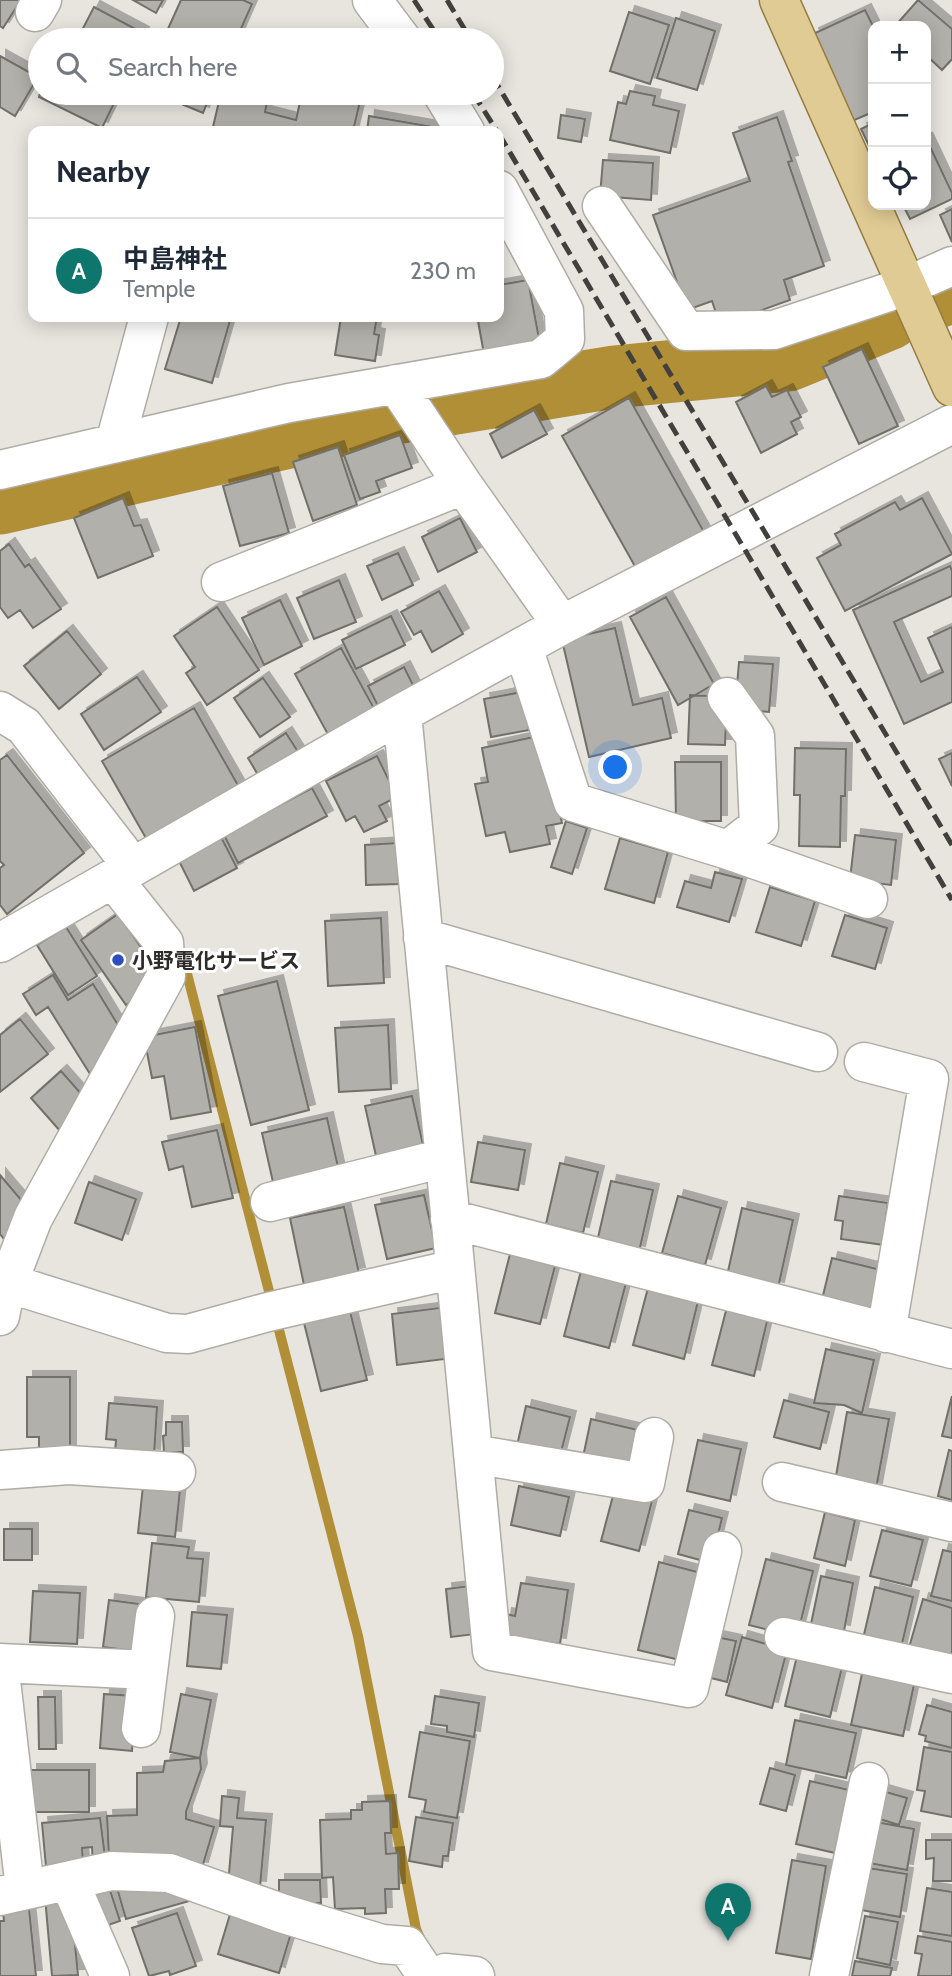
<!DOCTYPE html>
<meta charset="utf-8">
<style>
:root{--surface:#fff;--page:#f2f2f3;--text:#1f2937;--muted:#747a83;--line:#e0e1e3;--accent:#0f766e}
body{margin:0;font-family:Cabin,"Noto Sans JP",sans-serif;background:var(--page);color:var(--text)}
.controls{position:absolute;right:21px;top:21px;display:grid;overflow:hidden;border-radius:14px;box-shadow:0 4px 18px #0003}
.controls button{width:63px;height:63px;display:grid;place-items:center;padding:0;border:0;border-bottom:2px solid var(--line);background:var(--surface);color:var(--text);font:35px sans-serif}
.you{position:absolute;left:616px;top:768px;width:24px;height:24px;margin:-18px;border:5px solid #fff;border-radius:50%;background:#1a73e8;box-shadow:0 0 0 10px #1a73e833}
.badge{display:grid;place-items:center;width:46px;height:46px;border-radius:50%;background:var(--accent);color:#fff;font-size:23px;font-weight:700}
.pin{position:absolute;translate:-50% -58px;filter:drop-shadow(0 2px 4px #0008)}
.pin::after{content:'';position:absolute;top:37px;width:24px;height:21px;background:inherit;clip-path:polygon(0 0,100% 0,50% 100%)}
.list{margin:0;padding:0;list-style:none}
h2{display:flex;justify-content:space-between;align-items:center;height:91px;margin:0;padding:0 28px;font-size:30px}
h2 small{font-size:23px;font-weight:400;color:var(--muted)}
.list li{display:grid;grid-template-columns:46px 1fr auto;gap:21px;align-items:center;box-sizing:border-box;height:105px;padding:0 28px;border-top:2px solid var(--line)}
.list b{display:block;font-size:26px;white-space:nowrap}
.list p{margin:0;font-size:23px;white-space:nowrap;color:var(--muted)}
.list em{font-size:23px;font-style:normal;color:var(--muted)}
.icon{flex:none;width:38px;height:38px;fill:none;stroke:currentColor;stroke-width:2;stroke-linecap:round;stroke-linejoin:round}
.map{position:relative;flex:none;width:952px;height:1976px;overflow:hidden}
.search{position:absolute;background:var(--surface);box-shadow:0 4px 18px #0003;left:28px;top:28px;width:476px;height:77px;display:flex;align-items:center;gap:18px;box-sizing:border-box;padding:0 24px;border-radius:38px;color:var(--muted);font-size:26px}
.panel{position:absolute;background:var(--surface);box-shadow:0 4px 18px #0003;left:28px;top:126px;width:476px;height:196px;border-radius:14px}
.map>svg:first-child{display:block}
</style>
<div class="map">
<svg width="952" height="1976" viewBox="0 0 952 1976">
<defs>
<filter id="shadow"><feDropShadow dx="6" dy="-6" stdDeviation="0" flood-color="#0004"/></filter>
</defs>
<rect width="100%" height="100%" fill="#e8e5df"/>
<g fill="none" stroke-linecap="round" stroke-linejoin="round">
<path stroke="#b18f37" stroke-width="10" d="M184,962L358,1636L416,1929L421,1940"/>
<path stroke="#b18f37" stroke-width="63" d="M932,299L952,291
M0,503L390,414L614,377L788,360L890,318"/>
</g>
<path fill="#b2b0aa" stroke="#716f69" stroke-width="2" filter="url(#shadow)" d="M0,0H21L3,28L0,26Z
M133,0H163L156,13Z
M181,0H243L252,4L236,40H186L167,31Z
M918,0L952,29V59L942,70L926,55V26H895Z
M94,7L143,33L139,40H88L79,36Z
M865,10L873,26V112L852,121L813,34Z
M629,12L669,25L650,84L610,71Z
M676,18L715,31L697,90L657,78Z
M0,56L38,77L15,116L0,107Z
M630,91L655,96L653,105L679,111L670,153L610,140L618,102L626,104Z
M40,93H119L102,128L39,97Z
M155,93H211L203,113Z
M221,93H269L265,112L296,120L302,93H362L353,131H212Z
M561,115L585,119L581,142L558,138Z
M369,116L445,129V131H367Z
M777,117L792,161L788,162L824,266L784,280L790,300L720,325L712,301L687,310L653,215L750,181L733,133Z
M873,123V154L861,129Z
M926,138L952,193V199L910,219L903,205H926Z
M603,160L653,163L651,200L600,196Z
M952,209V242L940,215Z
M528,280L540,344L484,354L478,321L499,317V285Z
M181,317H231L212,383L165,369Z
M341,317H377L374,334L379,335L375,361L335,355Z
M862,349L898,426L859,444L823,367Z
M766,386L772,397L787,390L801,417L791,422L797,434L761,453L736,402Z
M629,398L704,532L637,570L562,436Z
M534,410L547,434L502,458L490,434Z
M400,435L412,468L376,481L380,492L360,499L344,455Z
M338,447L357,505L313,521L293,462Z
M272,473L289,533L240,546L223,486Z
M123,498L134,526L141,525L153,556L98,578L74,518Z
M922,498L952,554L845,611L817,558L841,545L835,534L895,502L900,510Z
M460,518L477,552L438,572L422,537Z
M9,544L25,567L29,564L61,609L33,628L20,610L8,618L0,607V551Z
M398,553L413,585L382,600L367,566Z
M950,566L952,571V596L894,622L921,682L943,672L928,638L952,627V702L904,724L853,610Z
M339,580L356,622L314,639L297,598Z
M439,591L463,634L432,652L421,631L414,635L401,612Z
M666,597L714,684L678,705L630,617Z
M280,600L302,646L264,665L242,618Z
M217,607L259,670L207,705L186,673L195,667L174,636Z
M391,616L405,645L356,669L342,640Z
M615,628L633,705L662,698L671,738L589,757L562,640Z
M67,631L101,674L59,709L24,666Z
M341,648L377,714L331,740L295,674Z
M739,662L773,664L769,712L735,709Z
M404,667L417,693L381,712L368,686Z
M137,677L161,712L104,750L81,714Z
M263,678L290,717L260,737L234,698Z
M522,692L529,730L491,737L484,699Z
M690,695L727,697L725,745L688,744Z
M194,708L239,787L147,840L102,761Z
M286,733L300,755L261,780L248,758Z
M543,735L562,823L546,826L550,844L510,852L505,832L486,836L475,784L488,782L482,748Z
M795,748L846,749L845,796H841L840,847L799,846L800,795H794Z
M952,753V786L939,759Z
M7,755L84,853L7,914L0,905V868L4,865L0,861V760Z
M377,756L397,797L379,806L387,821L364,832L355,816L346,821L326,781Z
M675,762H721V821H676Z
M312,788L327,816L238,863L224,835Z
M566,821L587,828L572,874L551,867Z
M855,835L896,840L891,885L850,880Z
M221,837L237,868L194,891L178,859Z
M620,838L668,852L654,903L605,889Z
M397,843L399,884L366,885L365,845Z
M715,872L742,879L729,922L677,907L685,881L711,888Z
M770,887L815,901L801,946L756,932Z
M118,914L163,979L126,1005L81,940Z
M845,915L887,928L875,969L832,956Z
M381,918L384,983L328,986L325,921Z
M66,927L97,976L68,995L37,945Z
M53,975L68,1000L93,984L126,1038L121,1055L90,1074L48,1007L36,1015L23,994Z
M277,981L309,1110L251,1125L218,996Z
M20,1019L48,1054L0,1092V1035Z
M388,1025L391,1089L339,1092L335,1028Z
M195,1027L211,1112L171,1119L164,1076L152,1078L144,1037Z
M61,1071L91,1105L61,1132L31,1098Z
M412,1096L425,1154L378,1165L365,1106Z
M327,1118L340,1176L275,1191L262,1133Z
M217,1130L233,1198L192,1207L183,1166L169,1170L162,1142Z
M478,1142L525,1150L518,1190L471,1182Z
M560,1163L598,1172L583,1233L546,1224Z
M0,1175L33,1214L4,1239L0,1234Z
M611,1181L653,1190L639,1252L597,1242Z
M89,1182L136,1199L122,1240L75,1223Z
M424,1195L436,1248L387,1259L375,1205Z
M678,1196L721,1208L705,1265L662,1253Z
M839,1196L888,1203L885,1224L894,1225L891,1246L841,1239L843,1221L835,1220Z
M344,1207L359,1273L304,1285L290,1218Z
M742,1208L793,1220L778,1288L727,1276Z
M510,1254L555,1266L540,1324L495,1313Z
M832,1258L881,1270L868,1320L820,1308Z
M582,1267L627,1279L609,1348L564,1336Z
M649,1284L699,1297L684,1359L633,1345Z
M729,1299L770,1309L754,1376L712,1365Z
M348,1303L367,1380L321,1391L302,1315Z
M447,1307L453,1358L397,1365L392,1314Z
M826,1349L874,1360L862,1413L844,1405L814,1403Z
M27,1377H70V1450H39V1437H27Z
M952,1396V1438L942,1436Z
M784,1400L829,1412L820,1449L774,1437Z
M109,1403L157,1407L154,1455L115,1452L116,1440L106,1439Z
M526,1406L570,1417L559,1460L516,1450Z
M847,1412L889,1419L876,1489L835,1482Z
M591,1419L638,1430L629,1472L582,1462Z
M166,1422H182L183,1452H164L163,1436L166,1435Z
M698,1440L741,1449L730,1501L687,1491Z
M949,1450L952,1451V1500L938,1496Z
M143,1486L180,1490L175,1537L138,1533Z
M519,1486L569,1497L560,1536L511,1525Z
M614,1492L652,1501L639,1551L601,1541Z
M689,1510L722,1518L711,1563L678,1554Z
M825,1512L855,1520L845,1566L814,1558Z
M4,1529H32V1560H4Z
M882,1530L923,1540L911,1586L870,1576Z
M152,1543L189,1547L187,1558L203,1559L199,1602L146,1597Z
M943,1550L952,1552V1601L931,1596Z
M766,1559L813,1571L797,1637L749,1625Z
M659,1562L705,1574L684,1661L638,1650Z
M821,1576L853,1583L844,1631L811,1624Z
M521,1583L568,1590L560,1644L525,1638L501,1640L506,1614L515,1616Z
M478,1585L484,1633L451,1637L446,1589Z
M875,1587L913,1597L901,1648L863,1639Z
M33,1591L80,1593L77,1644L30,1642Z
M923,1599L952,1608V1664L908,1651Z
M109,1600L147,1605L141,1652L103,1647Z
M192,1612L227,1615L221,1669L187,1666Z
M712,1636L736,1641L727,1682L703,1676Z
M742,1637L787,1650L772,1708L726,1695Z
M798,1652L843,1663L830,1717L785,1706Z
M863,1669L915,1680L903,1736L851,1725Z
M104,1694L135,1696L132,1751L100,1748Z
M181,1694L211,1700L200,1758L170,1752Z
M435,1696L479,1703L474,1737L447,1732V1726L431,1724Z
M38,1697H55L56,1749H39Z
M927,1705L952,1712V1748L925,1741L926,1736L919,1734Z
M795,1720L856,1733L846,1778L786,1765Z
M420,1732L470,1741L457,1818L424,1812L426,1800L409,1797Z
M924,1747L952,1752V1817L921,1811L925,1791L917,1790Z
M200,1758L201,1769L186,1812V1819L214,1827L202,1868L109,1859L107,1816L137,1815V1773L163,1772L165,1761Z
M770,1768L795,1775L786,1811L760,1804Z
M31,1770H89V1812H31Z
M810,1781L849,1790L835,1853L796,1844Z
M879,1790L907,1798L899,1825L870,1816Z
M222,1796L239,1798L237,1818L266,1820L260,1887L228,1885L233,1827L220,1826Z
M390,1801L391,1833H385L386,1854L398,1853L399,1889H385L386,1913L365,1914V1908L335,1909L333,1877L322,1878L320,1820L351,1819V1810H362V1802Z
M416,1817L453,1823L448,1856H443L442,1867L409,1861Z
M100,1818L106,1864L93,1865L92,1847L82,1848L83,1864L46,1867L42,1823Z
M876,1822L914,1829L907,1870L869,1863Z
M926,1840H952V1881H933L934,1858L926,1859Z
M792,1860L826,1866L811,1959L776,1953Z
M868,1868L907,1874L900,1917L861,1910Z
M279,1880H320L321,1903H279Z
M145,1883L193,1900L126,1919L117,1888Z
M108,1884L120,1921L97,1929L85,1892Z
M927,1888L952,1892V1936L920,1931Z
M70,1895L78,1975L52,1976L45,1897Z
M29,1909L36,1976H0V1921H4L3,1911Z
M231,1911L291,1933L279,1973L218,1954Z
M177,1913L196,1966L170,1975L169,1971L149,1976L132,1928Z
M865,1916L898,1922L890,1965L857,1958Z
M918,1936L952,1942V1976H918L922,1954L915,1953Z
M855,1961L892,1968L890,1976H852Z"/>
<g fill="none" stroke-linecap="round" stroke-linejoin="round">
<g stroke="#afaca6" stroke-width="41">
<path id="minor" d="M372,0L402,40
M35,12L42,0
M442,93L465,131
M602,206L686,331L774,330L907,286L952,266
M396,384L463,485L562,625
M115,443L149,317
M0,470L289,403L541,359L565,339L564,311L499,190
M221,582L463,485
M523,647L573,802L728,850L759,826L755,736L727,697
M0,711L24,726L133,867
M402,713L492,1651L689,1688L722,1551
M728,850L868,899
M423,938L818,1052
M0,943L402,713L562,625L952,424
M864,1062L929,1079L886,1333
M270,1202L444,1158
M450,1219L952,1349
M8,1283L167,1333L188,1334L268,1312L455,1269
M0,1316L5,1291L33,1218L166,976L164,943L113,879
M473,1454L645,1483L654,1437
M0,1470L69,1465L176,1472
M782,1482L952,1522
M784,1637L952,1674
M0,1663L148,1670
M0,1672L25,1889
M141,1728L155,1616
M69,1881L110,1976
M0,1896L111,1871L169,1873L281,1913L382,1944L407,1946L427,1976
M442,1976L445,1973L475,1976
M829,1976L869,1782"/>
</g>
<g stroke="#957d40" stroke-width="41">
<path id="major" d="M779,0L952,387"/>
</g>
<use href="#minor" stroke="#fff" stroke-width="38"/>
<use href="#major" stroke="#e1cb94" stroke-width="38"/>
<path stroke="#41403d" stroke-width="5" stroke-dasharray="14 7" stroke-linecap="butt" d="M414,0L440,40
M447,0L471,40
M492,76L952,845
M473,93L497,131
M499,134L952,900"/>
</g>
<circle fill="#2e4ebe" stroke="#fff" stroke-width="2.5" cx="118" cy="960" r="7"/>
<g text-anchor="middle" dominant-baseline="central" stroke-width="6" stroke-linejoin="round" paint-order="stroke">
<g font-size="21" font-weight="bold" fill="#2d2c2a" stroke="#fff" text-anchor="start">
<text x="132" y="960">小野電化サービス</text>
</g>
</g>
</svg>
<div class="controls">
<button>+</button>
<button>−</button>
<button><svg class="icon" aria-label="locate" viewBox="0 0 24 24"><circle cx="12" cy="12" r="6"/><path d="M12 2v4M12 18v4M2 12h4M18 12h4"/></svg></button>
</div>
<div class="you"></div>
<div class="pin badge" style="left:728px;top:1941px">A</div>
<div class="search"><svg class="icon" aria-label="search" viewBox="0 0 24 24"><circle cx="10" cy="10" r="6"/><path d="M15 15l6 6"/></svg>Search here</div>
<section class="panel">
<h2>Nearby<small></small></h2>
<ul class="list">
<li><span class="badge">A</span><div><b>中島神社</b><p>Temple</p></div><em>230 m</em></li>
</ul>
</section>
</div>
